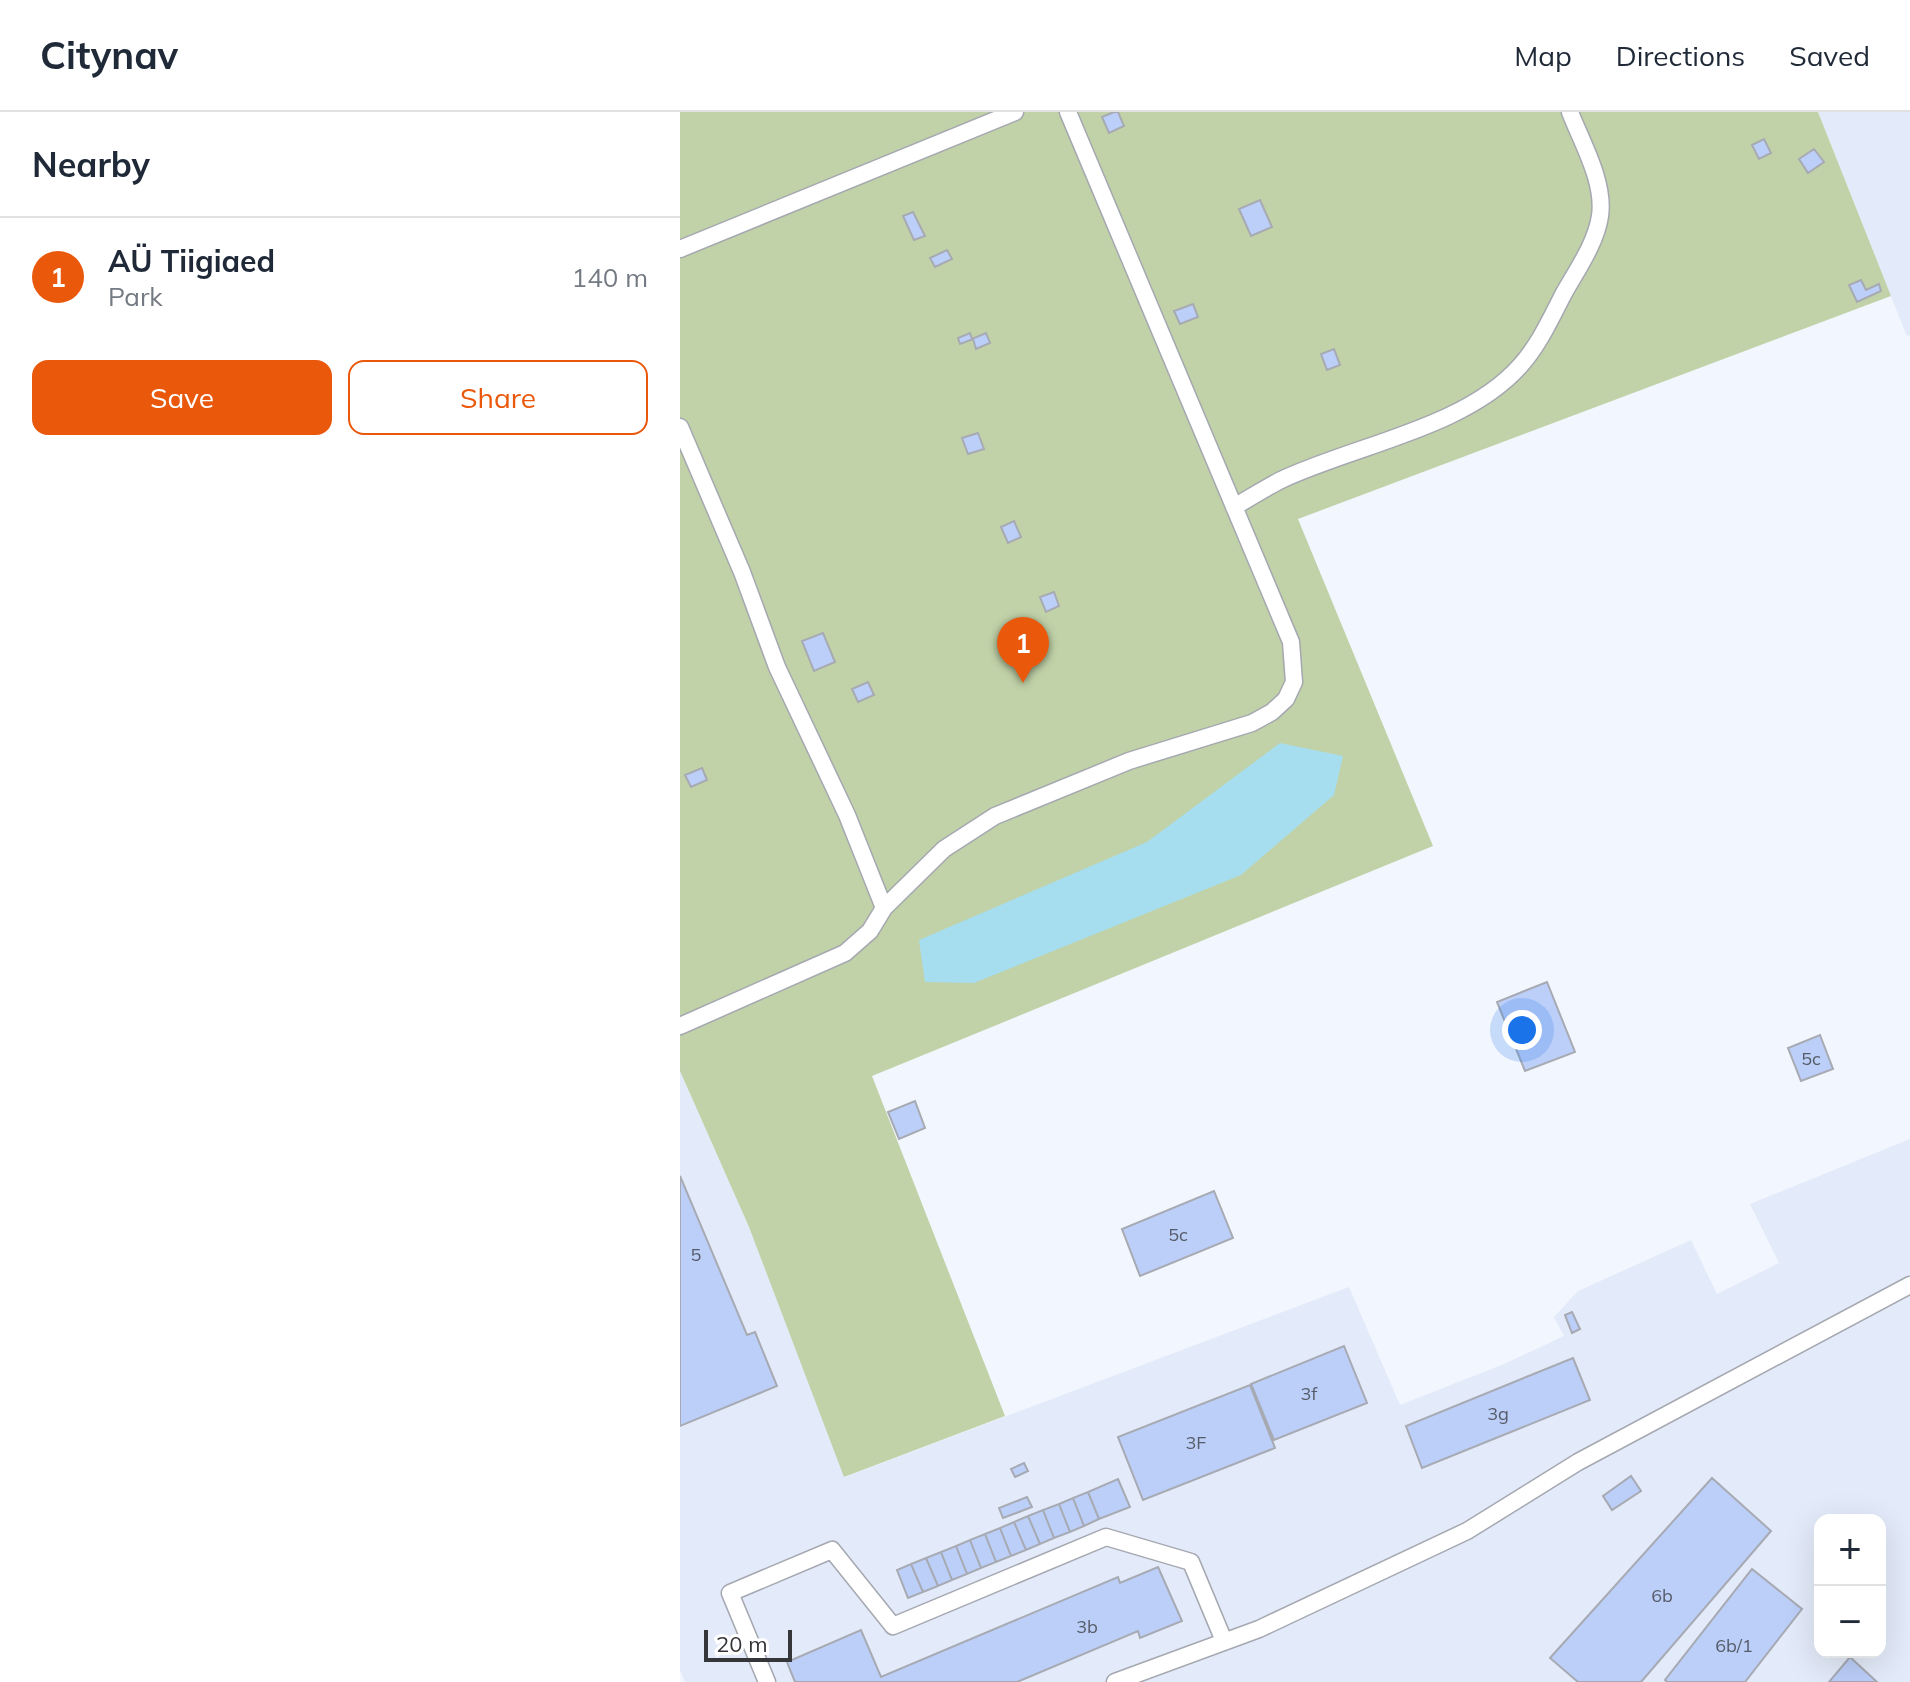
<!DOCTYPE html>
<meta charset="utf-8">
<style>
:root{--surface:#fff;--page:#f2f2f3;--text:#1f2937;--muted:#747a83;--line:#e0e1e3;--accent:#ea580c}
body{margin:0;font-family:Mulish,sans-serif;background:var(--page);color:var(--text)}
.controls{position:absolute;right:24px;bottom:24px;display:grid;overflow:hidden;border-radius:16px;box-shadow:0 8px 32px #0002}
.controls button{width:72px;height:72px;display:grid;place-items:center;padding:0;border:0;border-bottom:2px solid var(--line);background:var(--surface);color:var(--text);font:40px sans-serif}
.scale{position:absolute;left:24px;bottom:20px;width:88px;box-sizing:border-box;padding-left:8px;border:4px solid #343639;border-top:0;font-size:22px;line-height:28px;white-space:nowrap;color:#343639;-webkit-text-stroke:6px #fff;paint-order:stroke}
.you{position:absolute;left:842px;top:918px;width:28px;height:28px;margin:-20px;border:6px solid #fff;border-radius:50%;background:#1a73e8;box-shadow:0 0 0 12px #1a73e833}
.badge{display:grid;place-items:center;width:52px;height:52px;border-radius:50%;background:var(--accent);color:#fff;font-size:26px;font-weight:700}
.pin{position:absolute;translate:-50% -66px;filter:drop-shadow(0 2px 4px #0008)}
.pin::after{content:'';position:absolute;top:42px;width:28px;height:24px;background:inherit;clip-path:polygon(0 0,100% 0,50% 100%)}
.list{margin:0;padding:0;list-style:none}
h2{display:flex;justify-content:space-between;align-items:center;height:104px;margin:0;padding:0 32px;font-size:34px}
h2 small{font-size:26px;font-weight:400;color:var(--muted)}
.list li{display:grid;grid-template-columns:52px 1fr auto;gap:24px;align-items:center;box-sizing:border-box;height:120px;padding:0 32px;border-top:2px solid var(--line)}
.list b{display:block;font-size:30px;white-space:nowrap}
.list p{margin:0;font-size:26px;white-space:nowrap;color:var(--muted)}
.list em{font-size:26px;font-style:normal;color:var(--muted)}
.actions{display:flex;gap:16px;padding:24px 32px}
.actions a{flex:1;padding:18px 0;border:2px solid var(--accent);border-radius:16px;text-align:center;font-size:28px;color:var(--accent)}
.actions .main{background:var(--accent);color:#fff}
.map{position:relative;flex:none;width:1230px;height:1570px;overflow:hidden}
header{display:flex;align-items:center;gap:48px;box-sizing:border-box;height:112px;padding:0 40px;background:var(--surface);border-bottom:2px solid var(--line)}
header strong{font-size:38px}
nav{display:flex;gap:44px;margin-inline-start:auto;font-size:28px}
main{display:flex}
aside{flex:1;background:var(--surface)}
.map>svg:first-child{display:block}
</style>
<header>
<strong>Citynav</strong>
<nav><a>Map</a><a>Directions</a><a>Saved</a></nav>
</header>
<main>
<aside>
<h2>Nearby<small></small></h2>
<ul class="list">
<li><span class="badge">1</span><div><b>AÜ Tiigiaed</b><p>Park</p></div><em>140 m</em></li>
</ul>
<div class="actions"><a class="main">Save</a><a>Share</a></div>
</aside>
<div class="map">
<svg width="1230" height="1570" viewBox="0 0 1230 1570">
<rect width="100%" height="100%" fill="#f2f6fe"/>
<path fill="#e3eaf9" fill-rule="evenodd" d="M1138,0H1230V223L1227,224L1216,197Z
M0,959L69,1115L165,1365L669,1175L720,1293L824,1252L884,1224L874,1205L898,1179L1011,1128L1037,1182L1099,1151L1070,1092L1230,1027V1570H5L0,1558ZM1140,1408H1200V1540H1140Z"/>
<path fill="#c1d2a8" d="M0,0H1138L1211,184L618,407L753,734L192,964L325,1304L164,1365L69,1115L0,959Z"/>
<path fill="#a6deef" d="M600,631L663,644L654,683L561,763L294,871L245,870L239,828L467,730Z"/>
<path fill="#bccff9" stroke="#a7aab2" stroke-width="2" d="M434,0H438L444,14L429,21L422,5Z
M1084,27L1091,41L1079,47L1072,33Z
M1134,37L1144,50L1128,61L1119,47Z
M580,88L592,115L571,124L559,97Z
M233,100L245,124L234,128L223,104Z
M267,138L272,147L255,155L250,146Z
M1181,168L1186,178L1199,172L1201,179L1177,190L1169,173Z
M513,192L518,205L500,212L494,199Z
M290,221L292,227L306,221L310,231L296,237L293,227L280,232L278,226Z
M654,237L660,253L647,258L641,242Z
M298,321L304,337L288,342L282,326Z
M334,409L341,425L328,431L321,415Z
M374,480L379,494L366,500L360,485Z
M143,521L155,550L134,559L122,529Z
M188,570L194,583L178,590L172,577Z
M22,656L27,668L11,675L5,663Z
M867,870L895,940L845,959L817,890Z
M1140,923L1153,957L1121,969L1108,936Z
M235,989L245,1016L219,1027L208,1000Z
M0,1064L67,1223L75,1220L97,1274L0,1314Z
M534,1079L553,1126L460,1164L442,1117Z
M892,1200L900,1217L892,1221L885,1203Z
M664,1234L687,1291L594,1328L571,1272Z
M893,1246L910,1288L742,1356L726,1314Z
M570,1273L595,1336L463,1388L438,1325Z
M344,1351L348,1359L335,1365L331,1357Z
M951,1364L961,1379L932,1398L923,1384Z
M1032,1366L1091,1419L961,1570H898L870,1546Z
M438,1367L450,1395L419,1407L408,1380Z
M408,1380L419,1407L404,1414L393,1386Z
M347,1385L352,1395L323,1406L319,1396Z
M393,1386L404,1414L390,1420L379,1392Z
M379,1392L390,1420L374,1426L363,1398Z
M363,1398L374,1426L360,1432L348,1404Z
M348,1404L360,1432L346,1438L334,1410Z
M334,1410L346,1438L331,1444L320,1416Z
M320,1416L331,1444L316,1450L305,1422Z
M305,1422L316,1450L301,1456L290,1428Z
M290,1428L301,1456L287,1462L276,1434Z
M276,1434L287,1462L272,1468L261,1440Z
M261,1440L272,1468L258,1474L246,1446Z
M246,1446L258,1474L243,1480L231,1452Z
M231,1452L243,1480L228,1486L217,1458Z
M478,1455L502,1509L460,1526L458,1519L337,1570H115L107,1550L181,1518L201,1565L438,1465L440,1471Z
M1072,1457L1122,1497L1065,1570H987L985,1568Z
M1170,1545L1197,1570H1149Z"/>
<g fill="none" stroke-linecap="round" stroke-linejoin="round">
<g stroke="#a5a8b0" stroke-width="19">
<path id="service" d="M0,137L335,0
M0,315L62,460L97,555L167,703L204,796
M554,395C570,386 585,376 601,368C675,333 785,316 840,254C859,233 871,206 884,181C897,158 916,131 920,104C925,70 902,31 890,0
M0,914L165,841L190,819L204,796L264,737L315,704L449,649L572,611L592,600L606,587L614,570L611,530L388,0
M87,1570L50,1481L152,1438L213,1514L426,1425L511,1450L544,1529
M435,1570L579,1517L787,1419L898,1350L1230,1173"/>
</g>
<use href="#service" stroke="#fff" stroke-width="16"/>
</g>
<g text-anchor="middle" dominant-baseline="central" stroke-width="6" stroke-linejoin="round" paint-order="stroke">
<g font-size="18" fill="#565c69">
<text x="1131" y="946">5c</text>
<text x="498" y="1122">5c</text>
<text x="16" y="1142">5</text>
<text x="629" y="1281">3f</text>
<text x="818" y="1301">3g</text>
<text x="516" y="1330">3F</text>
<text x="982" y="1483">6b</text>
<text x="407" y="1514">3b</text>
<text x="1054" y="1533">6b/1</text>
</g>
</g>
</svg>
<div class="controls">
<button>+</button>
<button>−</button>
</div>
<div class="scale">20 m</div>
<div class="you"></div>
<div class="pin badge" style="left:343px;top:571px">1</div>
</div>
</main>
